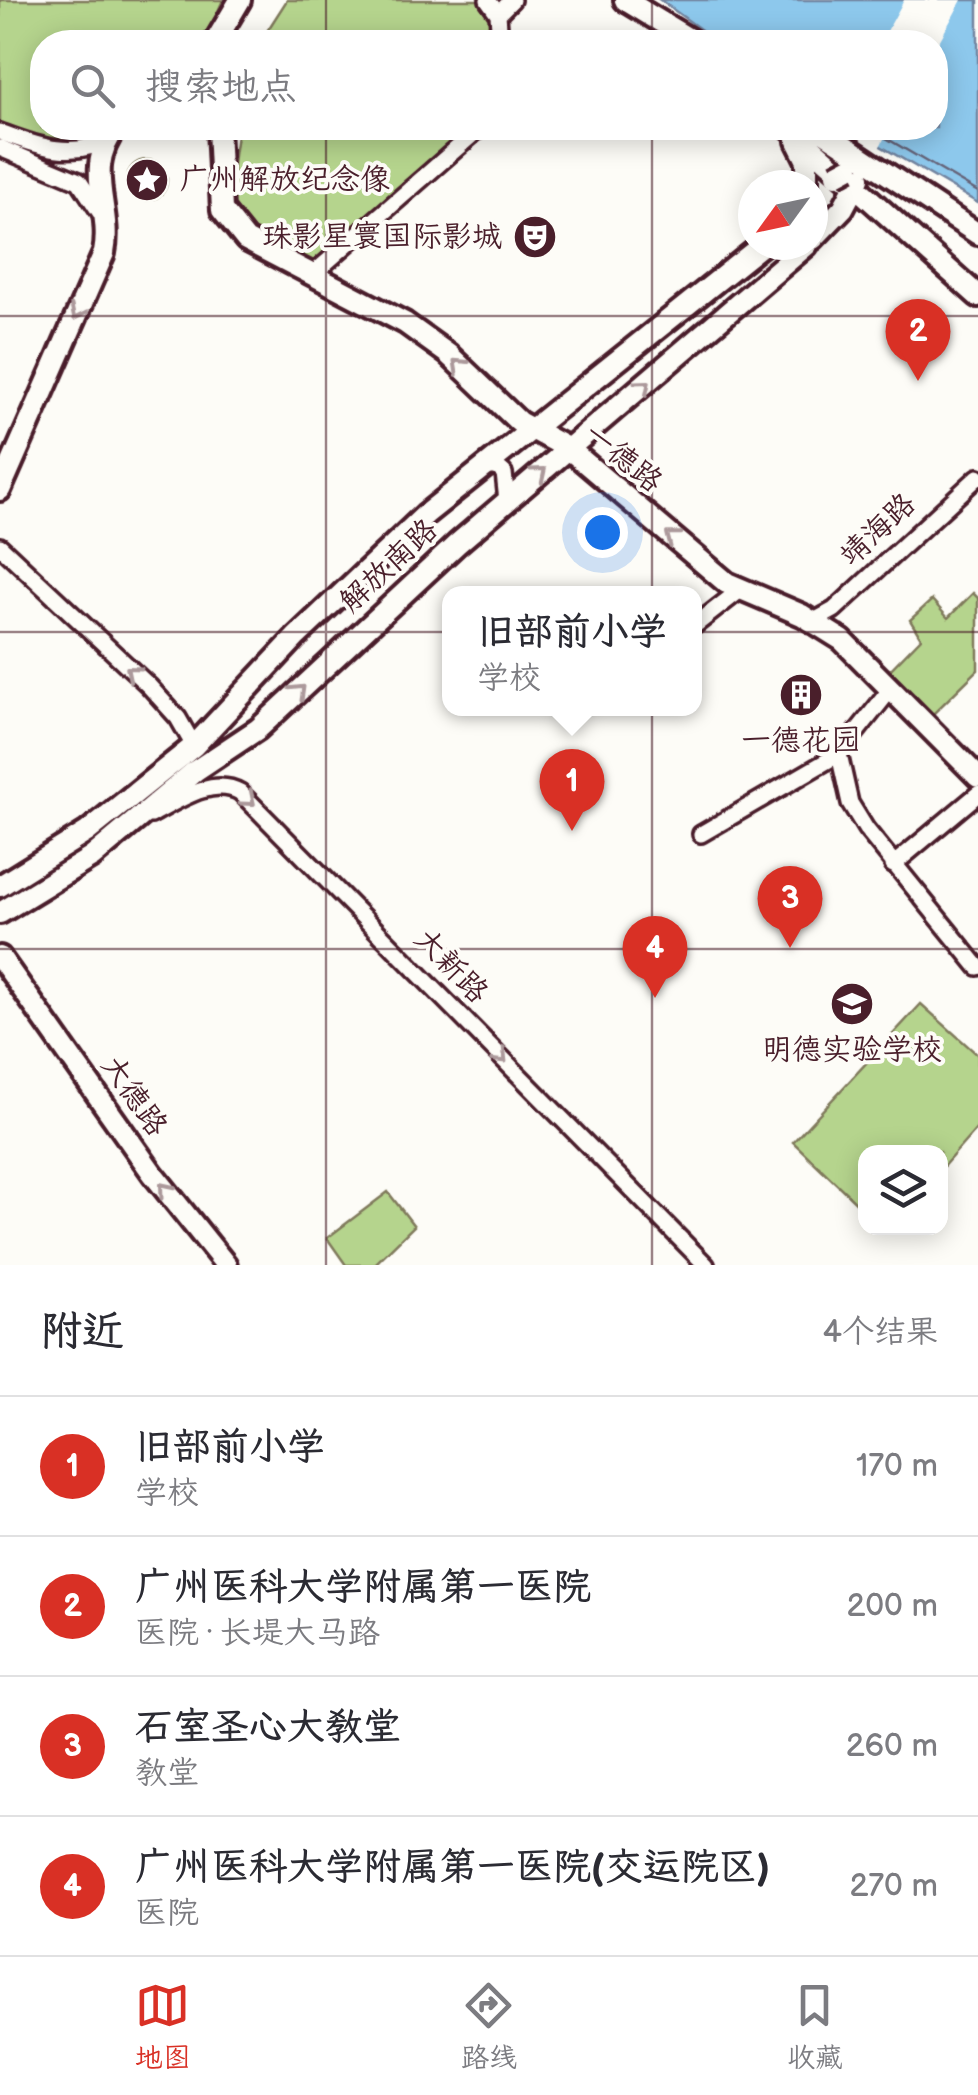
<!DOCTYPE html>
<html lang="zh">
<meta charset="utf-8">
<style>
:root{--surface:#fff;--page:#f7f7f7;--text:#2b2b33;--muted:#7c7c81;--line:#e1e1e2;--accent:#d93025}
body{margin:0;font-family:"Balsamiq Sans","LXGW WenKai TC",sans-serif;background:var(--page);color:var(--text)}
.controls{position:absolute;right:30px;bottom:30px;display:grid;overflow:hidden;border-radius:20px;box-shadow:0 5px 25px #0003}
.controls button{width:90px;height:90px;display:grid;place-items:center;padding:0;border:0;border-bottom:2px solid var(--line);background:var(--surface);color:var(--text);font:50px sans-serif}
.compass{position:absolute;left:738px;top:170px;width:90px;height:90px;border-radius:50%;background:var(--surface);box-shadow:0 5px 25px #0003;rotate:237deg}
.you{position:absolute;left:602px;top:532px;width:35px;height:35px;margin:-25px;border:8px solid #fff;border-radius:50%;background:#1a73e8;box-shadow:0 0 0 15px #1a73e833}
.badge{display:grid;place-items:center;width:65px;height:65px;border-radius:50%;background:var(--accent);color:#fff;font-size:32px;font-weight:700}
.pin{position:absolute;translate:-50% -82px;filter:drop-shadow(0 2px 5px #0008)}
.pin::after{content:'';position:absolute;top:52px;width:35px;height:30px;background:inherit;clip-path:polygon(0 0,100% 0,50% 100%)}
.popup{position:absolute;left:442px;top:586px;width:260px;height:130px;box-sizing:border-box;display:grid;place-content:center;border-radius:20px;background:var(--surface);filter:drop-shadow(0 2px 8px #0005);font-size:32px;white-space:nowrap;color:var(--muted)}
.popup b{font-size:38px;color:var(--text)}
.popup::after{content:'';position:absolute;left:50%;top:100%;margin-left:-20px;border:20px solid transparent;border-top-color:var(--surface)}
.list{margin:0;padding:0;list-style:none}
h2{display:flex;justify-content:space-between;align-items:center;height:130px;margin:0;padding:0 40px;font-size:42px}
h2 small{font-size:32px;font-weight:400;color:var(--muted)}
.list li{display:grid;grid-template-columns:65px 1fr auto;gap:30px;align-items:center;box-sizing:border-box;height:140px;padding:0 40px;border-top:2px solid var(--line)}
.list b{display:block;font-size:38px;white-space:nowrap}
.list p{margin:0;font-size:32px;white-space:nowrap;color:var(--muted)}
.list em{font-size:32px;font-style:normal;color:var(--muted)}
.icon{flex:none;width:55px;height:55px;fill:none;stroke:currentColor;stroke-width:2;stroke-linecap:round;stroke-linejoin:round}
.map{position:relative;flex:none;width:978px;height:1265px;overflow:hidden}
.search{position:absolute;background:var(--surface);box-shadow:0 5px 25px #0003;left:30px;right:30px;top:30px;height:110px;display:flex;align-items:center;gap:25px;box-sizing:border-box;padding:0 35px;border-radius:40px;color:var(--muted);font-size:38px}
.sheet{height:690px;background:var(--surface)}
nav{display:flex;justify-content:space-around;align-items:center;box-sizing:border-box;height:140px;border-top:2px solid var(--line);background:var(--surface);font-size:28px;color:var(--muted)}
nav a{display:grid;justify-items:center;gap:5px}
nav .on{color:var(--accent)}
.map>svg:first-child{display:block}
</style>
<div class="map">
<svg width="978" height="1265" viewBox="0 0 978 1265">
<rect width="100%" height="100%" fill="#fdfcf7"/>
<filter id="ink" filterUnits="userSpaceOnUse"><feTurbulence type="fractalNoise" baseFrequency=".01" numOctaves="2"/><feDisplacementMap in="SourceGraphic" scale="20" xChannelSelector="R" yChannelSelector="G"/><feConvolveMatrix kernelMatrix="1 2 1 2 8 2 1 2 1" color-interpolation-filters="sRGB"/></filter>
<g filter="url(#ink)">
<path fill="#b5d48d" stroke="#807a5c" stroke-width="2.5" d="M0,0H223L204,42H42V128H99L81,140L21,135L0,126Z
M287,0H481L491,18L493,42H260Z
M238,128H469L310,264C222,220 224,224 238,128Z
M127 180a20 20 0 1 1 40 0a20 20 0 1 1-40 0Z
M973,593L978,598V670L932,715L887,673L921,638L910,620L932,600L948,618Z
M921,1004L978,1055V1127L941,1169L940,1152H866L865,1211L793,1142Z
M388,1192L414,1226L374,1265H346L327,1238Z"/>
<path fill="#8dc8ec" stroke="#72849f" stroke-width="2.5" d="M660,0H978V203L850,128H936V42H718Z"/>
<path fill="#fdfcf7" d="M904,0H962L936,47V42H881Z
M845,128H890L878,150Z"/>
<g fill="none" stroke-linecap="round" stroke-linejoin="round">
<path stroke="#656378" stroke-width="2.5" d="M869,128L978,192"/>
<g stroke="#4a1f2b" stroke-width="22">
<path id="minor" d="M488,0L498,14L500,42
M498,14L512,0
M0,132C35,145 74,161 108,138
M0,148L79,181L101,214
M813,211L821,232
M313,274L480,128
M484,467H497L504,473L507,501
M0,546L149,686L178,718L194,746
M814,621L834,610L978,477
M694,626L739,591
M839,754L850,803L866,829L978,967
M151,815C176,802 212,776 240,792L706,1265
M701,834L839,754L890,690
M893,865L978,794"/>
</g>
<g stroke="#4a1f2b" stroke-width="28">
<path id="major" d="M625,0L694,42
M215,42L240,0
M218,128L222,210L246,240L405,323L448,354L519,422L569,449L727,583L802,615L842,640L978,777
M790,128L978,296
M818,128L978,234
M797,141L807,161V185
M813,239L843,208L859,178
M0,490L104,253C113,208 82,169 116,128
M0,886L87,832L194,746L296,637L426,514L762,245
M0,913L92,857L195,771L258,729L457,544L807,245
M0,957L153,1174L226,1265"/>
</g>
<use href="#minor" stroke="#fdfcf7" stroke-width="15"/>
<use href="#major" stroke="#fdfcf7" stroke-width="20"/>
<g stroke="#4a1f2b" stroke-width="28" stroke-linecap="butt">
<path id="major-bridge" d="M836,175L849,168"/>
</g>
<use href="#major-bridge" stroke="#fdfcf7" stroke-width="20"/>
</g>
<defs><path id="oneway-chevron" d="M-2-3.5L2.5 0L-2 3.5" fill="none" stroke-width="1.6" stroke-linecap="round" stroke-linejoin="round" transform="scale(2.5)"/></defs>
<g stroke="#ac999b">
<use href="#oneway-chevron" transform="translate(77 313) rotate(116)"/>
<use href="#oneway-chevron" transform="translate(459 365) rotate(-137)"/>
<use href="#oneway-chevron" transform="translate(644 386) rotate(-40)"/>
<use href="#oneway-chevron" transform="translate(540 473) rotate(-40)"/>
<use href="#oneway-chevron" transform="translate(672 537) rotate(-142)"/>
<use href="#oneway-chevron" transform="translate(132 672) rotate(-140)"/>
<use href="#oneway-chevron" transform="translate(299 691) rotate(-44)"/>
<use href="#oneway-chevron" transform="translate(249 800) rotate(40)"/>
<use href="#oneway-chevron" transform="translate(501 1057) rotate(45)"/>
<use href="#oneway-chevron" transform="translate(165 1189) rotate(-130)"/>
</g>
</g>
<path fill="none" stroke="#4a1f2b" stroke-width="2.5" stroke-opacity="0.55" d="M326,0V42M652,0V42M326,128V1265M652,128V1265M0,316H978M0,632H978M0,949H978"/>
<defs>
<g id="sight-disc" transform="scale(2.25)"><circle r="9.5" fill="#4a1f2b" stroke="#fdfcf7"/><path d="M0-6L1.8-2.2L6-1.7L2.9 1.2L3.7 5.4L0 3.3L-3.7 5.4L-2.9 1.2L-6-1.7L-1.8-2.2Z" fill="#fff"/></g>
<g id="theatre-disc" transform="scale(2.25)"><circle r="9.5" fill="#4a1f2b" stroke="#fdfcf7"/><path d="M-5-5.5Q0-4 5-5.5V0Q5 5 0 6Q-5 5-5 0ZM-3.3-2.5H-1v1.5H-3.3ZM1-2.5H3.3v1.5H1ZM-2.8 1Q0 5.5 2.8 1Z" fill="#fff"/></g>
<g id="building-disc" transform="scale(2.25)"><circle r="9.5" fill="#4a1f2b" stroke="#fdfcf7"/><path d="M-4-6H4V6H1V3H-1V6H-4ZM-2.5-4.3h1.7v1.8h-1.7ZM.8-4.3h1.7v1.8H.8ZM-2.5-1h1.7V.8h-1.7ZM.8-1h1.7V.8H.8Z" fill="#fff"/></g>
<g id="school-disc" transform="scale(2.25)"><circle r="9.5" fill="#4a1f2b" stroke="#fdfcf7"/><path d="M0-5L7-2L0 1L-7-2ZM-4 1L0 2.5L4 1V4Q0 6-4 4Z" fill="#fff"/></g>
</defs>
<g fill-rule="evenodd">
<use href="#sight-disc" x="147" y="180"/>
<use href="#theatre-disc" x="535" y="237"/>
<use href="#building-disc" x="801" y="695"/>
<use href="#school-disc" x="852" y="1004"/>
</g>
<g text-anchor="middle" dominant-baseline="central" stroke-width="8" stroke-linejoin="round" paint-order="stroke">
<g font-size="30" fill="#4a1f2b" stroke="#fdfcf7">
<text x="180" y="180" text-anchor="start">广州解放纪念像</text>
<text x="502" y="237" text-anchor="end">珠影星寰国际影城</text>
<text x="801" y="741">一德花园</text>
<text x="852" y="1050">明德实验学校</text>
</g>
<g font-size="30" fill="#4a1f2b" stroke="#fdfcf7">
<text transform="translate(623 458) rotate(39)">一德路</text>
<text transform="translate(878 530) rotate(-43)">靖海路</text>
<text transform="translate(389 566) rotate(-43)">解放南路</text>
<text transform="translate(451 966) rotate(46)">大新路</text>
<text transform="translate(134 1096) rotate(55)">大德路</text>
</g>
</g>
</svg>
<div class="controls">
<button><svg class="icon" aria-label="layers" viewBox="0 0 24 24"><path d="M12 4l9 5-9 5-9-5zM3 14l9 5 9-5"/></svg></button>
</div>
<svg class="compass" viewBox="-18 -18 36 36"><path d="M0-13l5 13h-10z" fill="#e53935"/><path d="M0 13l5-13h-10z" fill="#7c7c81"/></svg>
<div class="you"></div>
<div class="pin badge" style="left:572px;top:831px">1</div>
<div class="popup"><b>旧部前小学</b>学校</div>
<div class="pin badge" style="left:918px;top:381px">2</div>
<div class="pin badge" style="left:790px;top:948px">3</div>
<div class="pin badge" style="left:655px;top:998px">4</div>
<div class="search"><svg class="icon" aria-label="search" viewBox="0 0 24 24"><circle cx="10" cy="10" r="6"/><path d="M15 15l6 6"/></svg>搜索地点</div>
</div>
<section class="sheet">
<h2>附近<small>4个结果</small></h2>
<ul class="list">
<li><span class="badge">1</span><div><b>旧部前小学</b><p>学校</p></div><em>170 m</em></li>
<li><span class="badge">2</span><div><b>广州医科大学附属第一医院</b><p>医院 · 长堤大马路</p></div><em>200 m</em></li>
<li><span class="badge">3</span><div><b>石室圣心大教堂</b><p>教堂</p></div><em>260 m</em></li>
<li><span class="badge">4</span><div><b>广州医科大学附属第一医院(交运院区)</b><p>医院</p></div><em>270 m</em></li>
</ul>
</section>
<nav>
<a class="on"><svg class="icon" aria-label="map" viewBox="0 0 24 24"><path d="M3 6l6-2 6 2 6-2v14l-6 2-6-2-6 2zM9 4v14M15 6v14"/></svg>地图</a>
<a><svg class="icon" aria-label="directions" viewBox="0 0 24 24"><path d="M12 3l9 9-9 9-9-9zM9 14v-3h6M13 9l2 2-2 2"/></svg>路线</a>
<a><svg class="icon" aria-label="saved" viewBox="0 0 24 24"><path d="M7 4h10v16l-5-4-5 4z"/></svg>收藏</a>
</nav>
